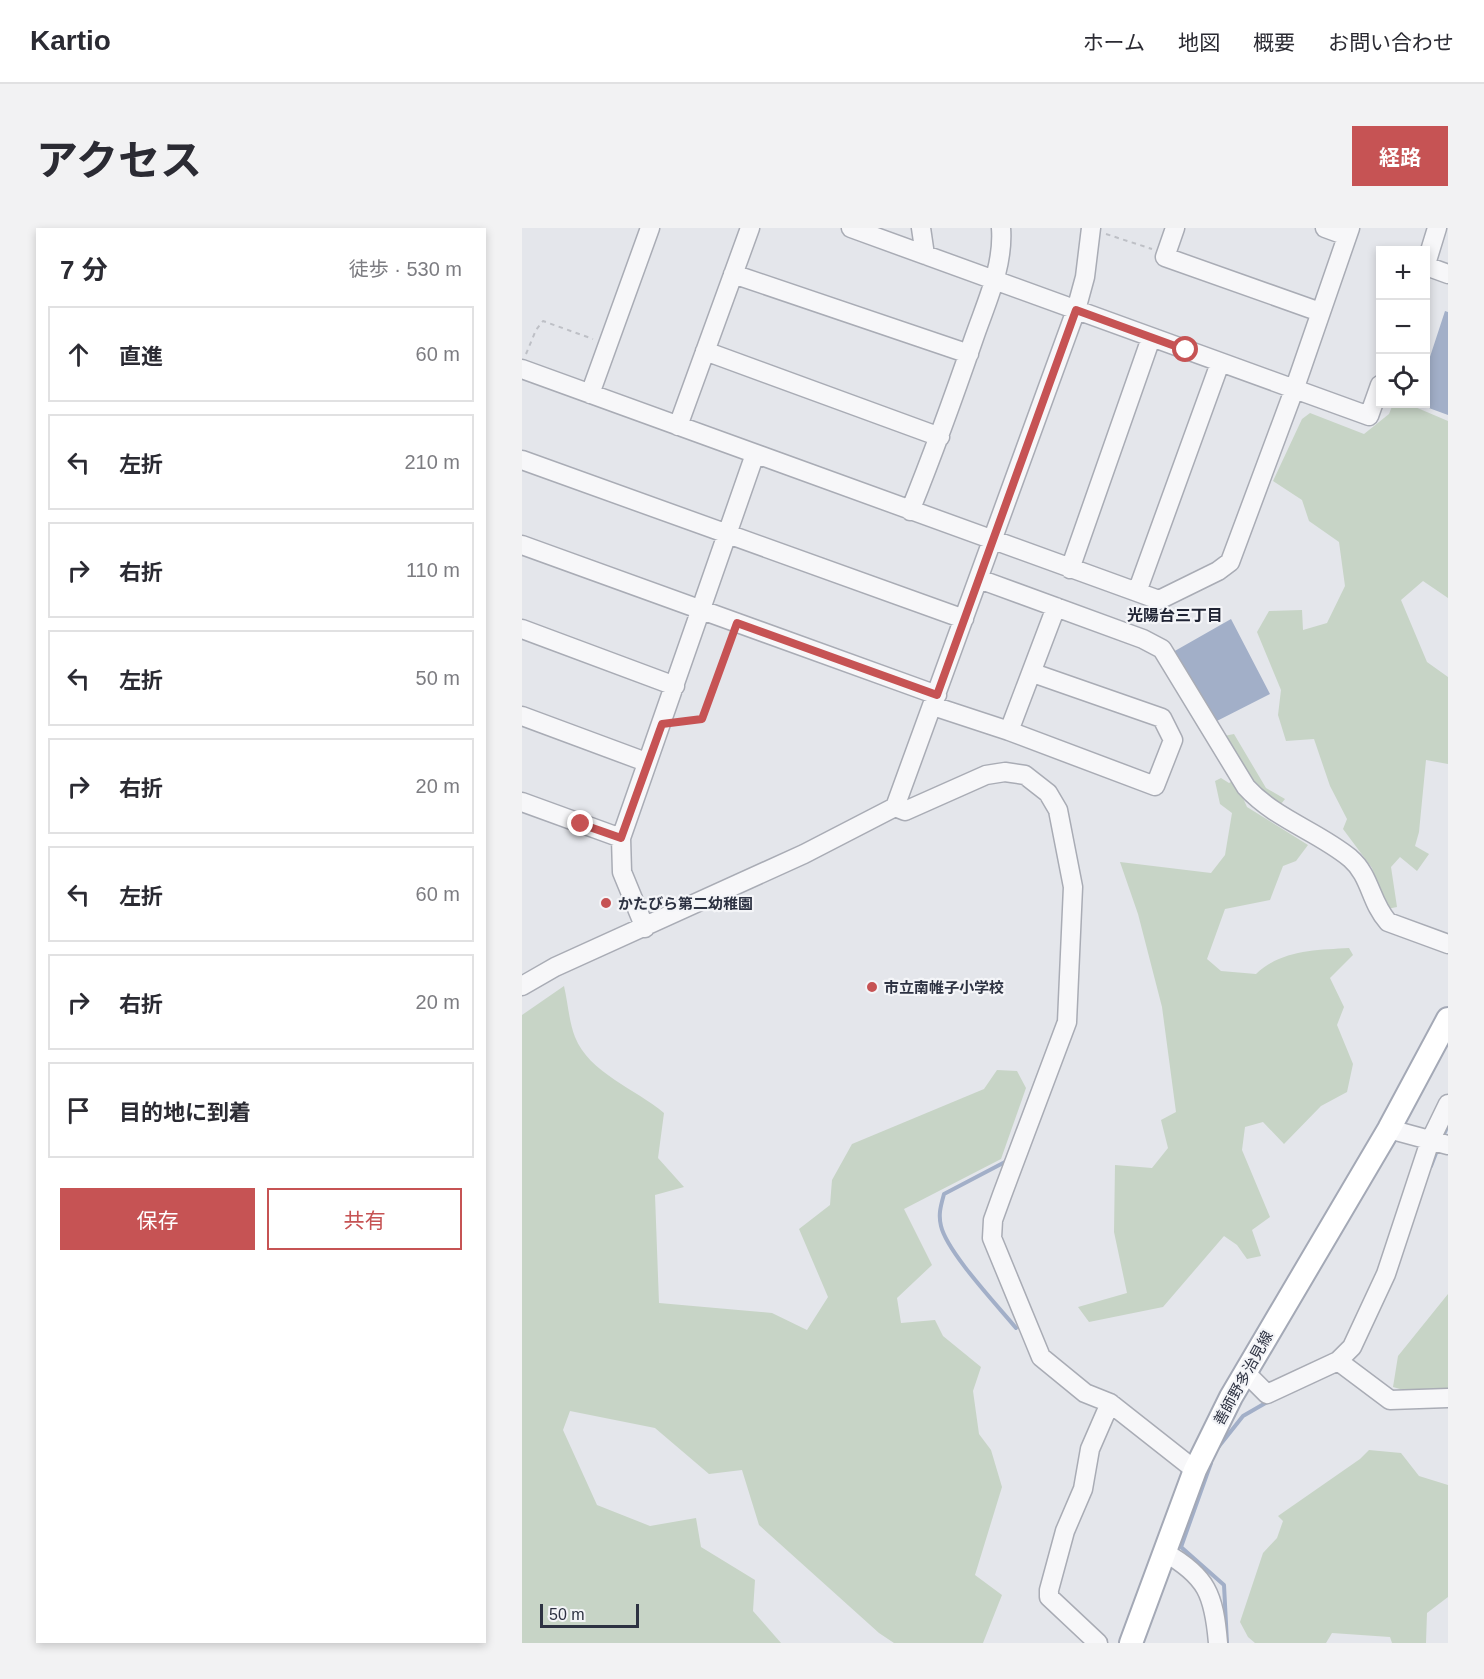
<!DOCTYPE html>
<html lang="ja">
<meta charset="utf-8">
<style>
:root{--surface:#fff;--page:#f2f2f3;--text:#2b2b33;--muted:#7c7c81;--line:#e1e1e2;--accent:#c65354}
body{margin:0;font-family:Arial,"Noto Sans JP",sans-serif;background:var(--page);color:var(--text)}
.controls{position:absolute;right:18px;top:18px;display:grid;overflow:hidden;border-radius:0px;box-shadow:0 3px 9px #0003}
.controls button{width:54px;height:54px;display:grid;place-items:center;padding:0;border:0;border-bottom:2px solid var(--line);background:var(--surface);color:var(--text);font:30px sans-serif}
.scale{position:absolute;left:18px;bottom:15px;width:99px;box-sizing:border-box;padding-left:6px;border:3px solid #2d3242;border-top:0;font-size:16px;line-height:21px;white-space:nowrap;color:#2d3242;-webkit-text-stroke:4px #f4f5f8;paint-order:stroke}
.stop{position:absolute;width:18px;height:18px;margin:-14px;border:4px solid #c65354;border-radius:50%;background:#fff}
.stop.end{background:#c65354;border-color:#fff;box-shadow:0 2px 6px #0008}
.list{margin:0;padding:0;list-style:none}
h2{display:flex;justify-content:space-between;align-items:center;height:78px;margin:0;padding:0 24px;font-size:26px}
h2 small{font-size:20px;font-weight:400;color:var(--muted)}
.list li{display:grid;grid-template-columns:39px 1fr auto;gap:18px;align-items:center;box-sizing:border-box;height:96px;margin:0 12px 12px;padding:0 12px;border:2px solid var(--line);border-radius:0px}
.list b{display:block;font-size:22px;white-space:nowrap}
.list em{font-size:20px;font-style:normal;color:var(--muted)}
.actions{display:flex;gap:12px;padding:18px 24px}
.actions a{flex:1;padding:14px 0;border:2px solid var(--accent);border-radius:0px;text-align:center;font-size:21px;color:var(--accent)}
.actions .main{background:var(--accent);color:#fff}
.icon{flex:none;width:33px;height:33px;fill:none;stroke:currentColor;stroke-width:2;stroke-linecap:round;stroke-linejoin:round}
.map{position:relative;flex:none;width:926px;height:1415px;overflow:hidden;border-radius:0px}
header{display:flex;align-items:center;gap:36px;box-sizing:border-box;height:84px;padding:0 30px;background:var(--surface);border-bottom:2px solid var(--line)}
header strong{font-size:28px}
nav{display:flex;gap:33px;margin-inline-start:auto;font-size:21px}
.intro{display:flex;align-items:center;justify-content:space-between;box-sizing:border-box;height:144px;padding:0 36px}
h1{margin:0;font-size:42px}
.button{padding:15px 27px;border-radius:0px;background:var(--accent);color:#fff;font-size:21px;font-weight:700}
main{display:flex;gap:36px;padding:0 36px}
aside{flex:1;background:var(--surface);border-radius:0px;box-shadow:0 3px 9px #0003}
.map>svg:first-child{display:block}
</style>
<header>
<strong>Kartio</strong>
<nav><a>ホーム</a><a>地図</a><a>概要</a><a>お問い合わせ</a></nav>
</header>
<div class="intro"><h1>アクセス</h1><a class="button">経路</a></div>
<main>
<aside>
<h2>7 分<small>徒歩 · 530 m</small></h2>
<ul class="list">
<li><svg class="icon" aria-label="ahead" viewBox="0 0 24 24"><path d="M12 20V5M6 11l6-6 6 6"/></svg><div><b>直進</b></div><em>60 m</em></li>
<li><svg class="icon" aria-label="left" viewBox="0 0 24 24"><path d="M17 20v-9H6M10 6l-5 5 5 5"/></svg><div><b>左折</b></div><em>210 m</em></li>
<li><svg class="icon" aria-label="right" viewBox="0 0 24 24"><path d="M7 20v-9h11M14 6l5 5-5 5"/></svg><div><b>右折</b></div><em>110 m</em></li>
<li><svg class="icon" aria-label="left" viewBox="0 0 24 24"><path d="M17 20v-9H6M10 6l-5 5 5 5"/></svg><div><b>左折</b></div><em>50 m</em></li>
<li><svg class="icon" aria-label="right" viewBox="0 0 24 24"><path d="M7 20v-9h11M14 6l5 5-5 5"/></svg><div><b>右折</b></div><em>20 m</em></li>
<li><svg class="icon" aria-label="left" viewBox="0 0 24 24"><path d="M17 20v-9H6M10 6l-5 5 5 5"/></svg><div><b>左折</b></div><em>60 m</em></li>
<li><svg class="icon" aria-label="right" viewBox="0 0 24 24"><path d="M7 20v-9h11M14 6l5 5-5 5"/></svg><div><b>右折</b></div><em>20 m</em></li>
<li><svg class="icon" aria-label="arrive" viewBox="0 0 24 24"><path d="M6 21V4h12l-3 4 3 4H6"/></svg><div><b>目的地に到着</b></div></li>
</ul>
<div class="actions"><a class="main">保存</a><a>共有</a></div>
</aside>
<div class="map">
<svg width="926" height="1415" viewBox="0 0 926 1415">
<rect width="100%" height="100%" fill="#e4e6eb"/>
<path fill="#c7d4c6" d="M871,176H886L926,193V370L901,353L879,372L905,434L926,449V536L904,532L897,604L893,618L907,626L895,643L878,629L869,639L875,679L865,681L850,640L821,601L825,591L808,558L792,511L764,513L756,487L759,462L735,404L747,383L780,382L781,402L805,395L823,358L817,314L787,293L780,272L751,253L780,191L788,185L842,206L867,186Z
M712,506L744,560L763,571L755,581L730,563L721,570L725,579L786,617L774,633L761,638L748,672L703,681L685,731L699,743L734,746C759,722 794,722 827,720L831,727L808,750L822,779L815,797L831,836L825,864L799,878L762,916L741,894L723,899L720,922L748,989L730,1002L739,1028L725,1031L715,1017L702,1008L641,1079L567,1094L556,1079L605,1065L592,1004L593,937L630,940L646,920L639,892L654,884L640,779L616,686L598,634L689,645L703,627L710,585L698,576L693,553L699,550L707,555L720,548L702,508Z
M42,758C46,775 47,794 53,809C67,845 114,861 142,885L136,930L162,959L133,967L137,1075L250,1085L285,1102L306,1069L277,1001L308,977L310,952L330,916L462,861L475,842L495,843L504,860L479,931L382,981L410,1037L375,1070L379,1095L413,1092L421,1108L459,1139L451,1163L457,1206L469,1222L480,1259L453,1347L480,1367L461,1415H372L357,1405L237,1297L220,1242L187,1246L133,1200L48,1183L41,1202L75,1277L128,1298L174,1290L179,1319L233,1352L231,1383L259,1415H0V787Z
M926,1066V1162L885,1163L871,1159L876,1128Z
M847,1222L879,1225L897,1248L926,1257V1369L905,1385L904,1415H870L868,1409L810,1405L804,1415H733L726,1409L718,1394L741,1325L755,1310L761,1293L756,1288L838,1231Z"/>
<path fill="#a2afc8" d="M923,83L926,84V187L896,176H904V141Z
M709,391L748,466L687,497L651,424Z"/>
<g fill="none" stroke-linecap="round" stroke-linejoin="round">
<path stroke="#a2afc8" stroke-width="4" d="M920,911L926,897
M486,930L483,934L422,966C419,977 416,986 419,998C425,1024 475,1077 494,1100
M909,938L916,920
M694,1222L721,1188L747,1173
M689,1235L659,1319L702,1357L705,1415"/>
<g stroke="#a9acb5" stroke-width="21">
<path id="minor" d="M329,0L847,188L858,157
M399,0L403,27
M653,0L643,29L798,84
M803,0L825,8
M904,36L915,0
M904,38L926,46
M211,46L447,126
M183,123L418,209
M0,141L637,372L696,343L708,334L772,162L828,0
M68,166L128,0
M156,198L228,0
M0,232L442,391
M388,283C411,226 432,168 452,110C464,75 482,38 479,0
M0,317L415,467
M548,341L629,110
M457,351L621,411L640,421L724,559C753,591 795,603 828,630C849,648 848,674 866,694L926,716
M615,364L698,135
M0,401L153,458
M411,478L487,503L633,558L651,512L640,490L511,445
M0,488L124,534
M487,503L534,379
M0,574L99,610
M373,579L383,583L464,547L483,544L503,547L526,565L536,582L551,659L545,794L480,967L471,992L470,1010L519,1129L563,1165L588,1175L673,1242
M123,700L100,644L99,610L233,226
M0,758L33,739L282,626L373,579L554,82L563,49L569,0
M867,901L926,917
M816,1133L868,1172L926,1170
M723,1144L745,1166L816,1133L830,1119L864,1046L908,913L926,876
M642,1324C685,1348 692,1367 696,1415
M576,1415L527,1369V1362L543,1303L561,1261L568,1221L588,1175"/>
</g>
<g stroke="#a4a9b6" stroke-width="26">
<path id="major" d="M609,1415L673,1242L709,1169L867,901L926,791"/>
</g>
<path stroke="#bec0c6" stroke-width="2" stroke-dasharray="4.5 4.5" stroke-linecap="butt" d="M584,6L630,21
M4,126L14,102L21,93L71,111
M157,494L180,491L211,409"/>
<use href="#minor" stroke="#f7f7f9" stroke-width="18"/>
<use href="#major" stroke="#fff" stroke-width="22"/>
</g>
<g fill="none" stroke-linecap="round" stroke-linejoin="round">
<path stroke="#c65354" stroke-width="8" d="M59,596L99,610L140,496L180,491L215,395L415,467L554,82L664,122"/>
</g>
<g fill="#c65354" stroke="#f4f5f8" stroke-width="2">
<circle cx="84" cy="675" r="6"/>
<circle cx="350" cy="759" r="6"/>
</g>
<g text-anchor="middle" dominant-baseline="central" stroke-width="4.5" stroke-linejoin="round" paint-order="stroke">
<g font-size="15" font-weight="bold" fill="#2d3242" stroke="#f4f5f8" text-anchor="start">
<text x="96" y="675">かたびら第二幼稚園</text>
<text x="362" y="759">市立南帷子小学校</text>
</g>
<g font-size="15" fill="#2d3242" stroke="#f4f5f8">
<text transform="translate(721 1150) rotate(-61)">善師野多治見線</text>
</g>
<g font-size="16" font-weight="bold" fill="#1f2333" stroke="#f4f5f8">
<text x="653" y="387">光陽台三丁目</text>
</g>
</g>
</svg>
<div class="controls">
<button>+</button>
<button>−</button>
<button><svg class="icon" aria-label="locate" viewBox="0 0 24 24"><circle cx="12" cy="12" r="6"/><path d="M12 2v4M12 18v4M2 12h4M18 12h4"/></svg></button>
</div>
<div class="scale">50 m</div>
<div class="stop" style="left:664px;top:122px"></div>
<div class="stop end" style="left:59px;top:596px"></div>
</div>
</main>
